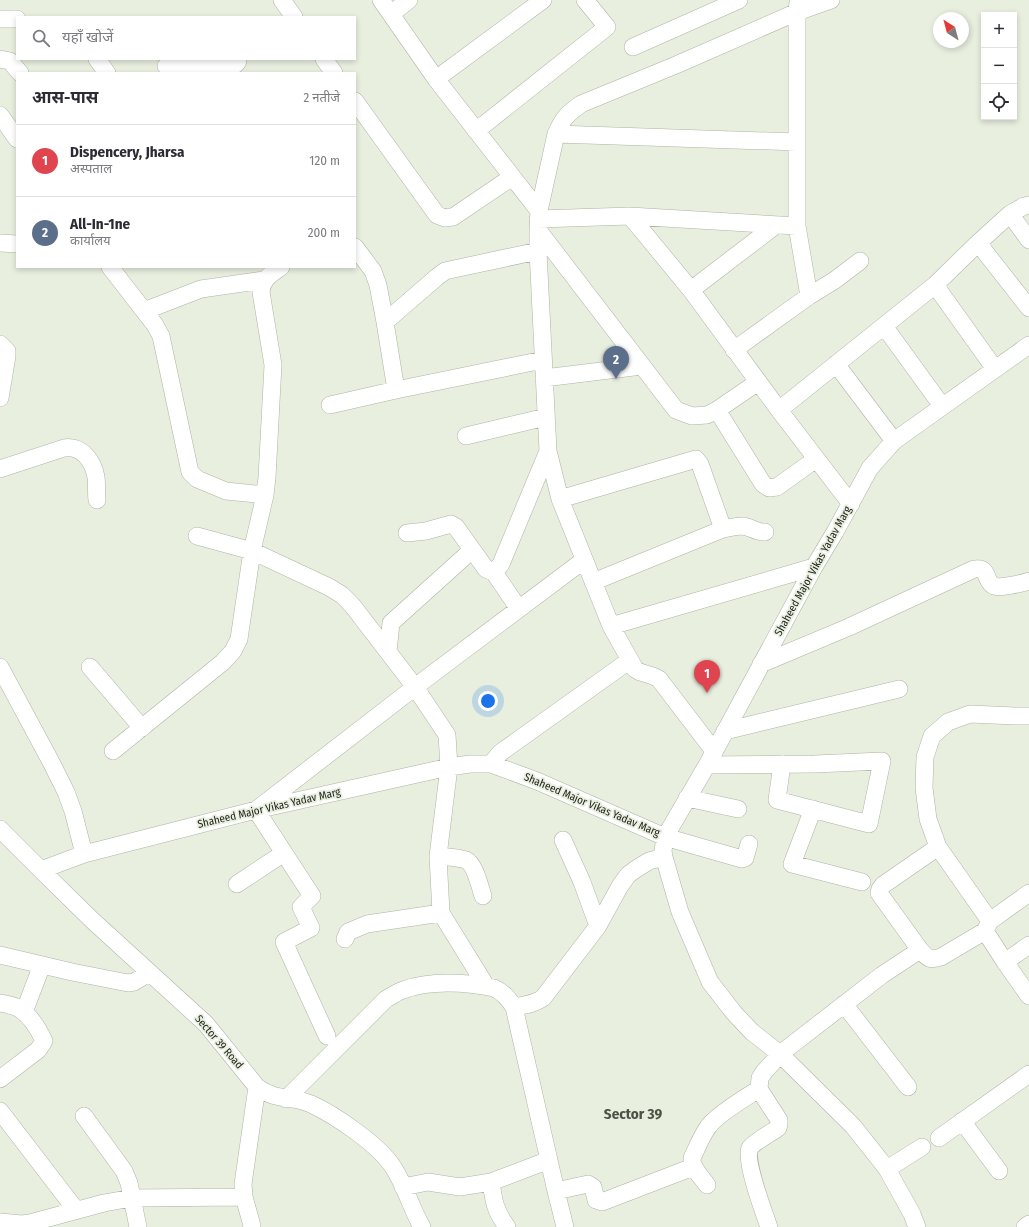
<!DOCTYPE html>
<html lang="hi">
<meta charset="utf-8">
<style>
:root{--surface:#fff;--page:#f2f2f3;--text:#2b2b33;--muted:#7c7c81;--line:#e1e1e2;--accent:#0f766e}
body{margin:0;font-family:"Fira Sans Condensed","Noto Sans Devanagari",sans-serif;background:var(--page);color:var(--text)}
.controls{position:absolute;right:12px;top:12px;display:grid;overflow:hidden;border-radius:0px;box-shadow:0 2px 6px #0003}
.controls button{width:36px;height:36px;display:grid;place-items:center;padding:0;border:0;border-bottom:1px solid var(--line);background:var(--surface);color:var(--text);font:20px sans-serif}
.compass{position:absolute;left:933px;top:12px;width:36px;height:36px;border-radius:50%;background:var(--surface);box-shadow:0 2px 6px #0003;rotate:324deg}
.you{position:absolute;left:488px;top:701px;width:14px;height:14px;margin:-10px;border:3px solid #fff;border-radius:50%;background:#1a73e8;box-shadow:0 0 0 6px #1a73e833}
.badge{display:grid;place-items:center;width:26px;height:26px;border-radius:50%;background:var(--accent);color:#fff;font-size:13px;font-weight:700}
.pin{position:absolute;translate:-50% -33px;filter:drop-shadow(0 1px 2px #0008)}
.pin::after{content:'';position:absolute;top:21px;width:14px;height:12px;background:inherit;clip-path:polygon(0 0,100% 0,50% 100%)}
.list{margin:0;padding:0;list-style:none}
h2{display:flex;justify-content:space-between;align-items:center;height:52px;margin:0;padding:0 16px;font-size:17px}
h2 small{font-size:13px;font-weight:400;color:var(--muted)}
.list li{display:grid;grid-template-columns:26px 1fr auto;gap:12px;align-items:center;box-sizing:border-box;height:72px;padding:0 16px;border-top:1px solid var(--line)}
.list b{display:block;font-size:15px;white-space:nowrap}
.list p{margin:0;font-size:13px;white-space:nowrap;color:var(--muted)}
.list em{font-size:13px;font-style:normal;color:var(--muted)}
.icon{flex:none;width:22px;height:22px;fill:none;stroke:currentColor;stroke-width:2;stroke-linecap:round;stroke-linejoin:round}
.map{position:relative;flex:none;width:1029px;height:1227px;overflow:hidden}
.search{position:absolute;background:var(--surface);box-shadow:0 2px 6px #0003;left:16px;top:16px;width:340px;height:44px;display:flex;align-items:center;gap:10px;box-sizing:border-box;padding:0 14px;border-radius:0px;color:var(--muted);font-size:15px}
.panel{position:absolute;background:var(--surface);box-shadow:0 2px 6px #0003;left:16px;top:72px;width:340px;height:196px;border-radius:0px}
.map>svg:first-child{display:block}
</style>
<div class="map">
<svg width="1029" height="1227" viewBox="0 0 1029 1227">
<rect width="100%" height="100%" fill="#e8efdf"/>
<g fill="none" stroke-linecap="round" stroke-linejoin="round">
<g stroke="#adb4a4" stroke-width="18">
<path id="minor" d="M282,0L294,17
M381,0L436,79L539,211
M798,2L797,12V226L809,296
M391,14L409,0
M0,19H17
M633,47L739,0
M0,59L10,61L20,73
M97,59L107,73
M324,59L334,73
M166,66L229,67C233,66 238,65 238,59
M436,79L543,0
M355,101L437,215L445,218L453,217L512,177
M0,115L17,139
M476,131L607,27L585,0
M556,134L797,142
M1010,214L1029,240
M630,216L691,290L779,410L851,504
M538,219L630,216L797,226
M538,230L676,410L692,416L707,415L717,410L758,382
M0,243L17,244
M978,243L1029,308
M355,247L373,271L378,285L385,322L396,390
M110,267L155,325L161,336L190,472L197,479L226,491L265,495
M935,285L995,369
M691,290L776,225
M144,311L201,289L264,280
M385,322L437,277L445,271L454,269L538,251
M884,326L942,406
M0,344L7,351V356L0,398
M734,350L809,296L835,280L860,261
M836,364L894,441
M544,378L642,366
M330,405L396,390L543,360
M717,410L763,484L769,488L777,487L816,459
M779,410L935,285L978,243L1010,214L1024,206L1029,205
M466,436L546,417
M0,469L64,448C82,445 93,461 96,477C97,484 96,492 97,500
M560,499L696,459L700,464L723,529
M407,533L426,531L451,524L456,527L486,569L491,571L496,570L501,564L548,451
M197,536L252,551L329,587L342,595L352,605L415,687L447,735L449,767L438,856L441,913L486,986
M493,571L519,609
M593,582L723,529C729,528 736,526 743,526C751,527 757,533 765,532
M611,626L814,567
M388,652L391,623L472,550
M761,664L849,627L974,569C990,566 984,582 994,586C998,589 1023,583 1029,581
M0,667L51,762L66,792L73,811L84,854
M90,667L142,728
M725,731L899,689
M113,751L223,662L233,651L239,639L252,551L265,495L267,477L273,365L261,292C262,279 271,274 281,267
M714,751L659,679L653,676L640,672L635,669L630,660L611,626L560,499L548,451L538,251V230L539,211L556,134C563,118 567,114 581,104L676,65L797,12L831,0
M491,764L500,753L630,660
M707,765L815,764L882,761L869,824L777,800L782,764
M687,798L738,809
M813,809L792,864L862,882
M0,829L41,870L92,920L206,1024L257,1087C277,1102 292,1095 311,1104C335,1115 379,1145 393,1167C405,1185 411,1208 422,1227
M563,840L582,882L598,926
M938,847L883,885L880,889L879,893L920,950C928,958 929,961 941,957L985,931L990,921L1029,893
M438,856C447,857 458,857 466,860C475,864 480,887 483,896
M41,870L84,854L256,810L449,767L470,764H491L537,781L665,837L742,859L745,858L749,844
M237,884L284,853
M990,921L938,847L928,819L924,788L925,757L932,736L948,722L970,714L1015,716H1029
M985,931L1005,962L1029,996
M345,939L348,932L367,924L441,913
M0,955L72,972L128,983L134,982L149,973
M1005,962L1029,945
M0,1003C5,1004 11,1005 16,1007C29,1013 38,1028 44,1041L38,1050L0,1079
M844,1004L908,1087
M514,1007L556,1191L565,1227
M24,1012L42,965
M327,1036L284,942L311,928L301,907L312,896L256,810L415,687L584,560
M286,1099L386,999C392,996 397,992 403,990C430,980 466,982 494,988C503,992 508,998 514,1007C525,1005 534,1004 543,998L598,926L620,886L628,875L636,869L649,861L664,857
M0,1111L76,1210
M84,1116L124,1171L129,1183L138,1227
M962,1121L999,1171
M939,1138L1029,1074
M887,1169L922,1147
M707,1185C702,1177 691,1168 692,1158C697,1148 701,1137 708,1127C716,1115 746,1097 759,1089
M403,1187L428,1182L460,1187L491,1182
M556,1191L588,1184L593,1187L596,1200L602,1202L693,1167
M0,1222L22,1224L30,1223L104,1203L132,1198L244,1197
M252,1227L251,1222L244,1197L243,1184L257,1087
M507,1227C495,1210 494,1203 491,1182L549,1160
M769,1227C764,1213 744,1159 750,1148C753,1143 772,1132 778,1128L779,1124V1120L759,1089L760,1078L764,1072L780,1054L882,975L920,950
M917,1227L912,1214L887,1169L853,1126L780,1054L752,1032L734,1013L710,982L680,912L664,857L663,851L665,837L707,765L814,567L835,532L870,468L894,441L1029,345
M1025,1227L1029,1224"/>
</g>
<use href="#minor" stroke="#fff" stroke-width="17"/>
</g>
<g text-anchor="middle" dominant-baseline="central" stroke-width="3.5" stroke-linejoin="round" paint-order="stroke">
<g font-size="11" fill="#22251f" stroke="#e8efdf">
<text transform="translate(813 571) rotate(-61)">Shaheed Major Vikas Yadav Marg</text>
<text transform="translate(592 805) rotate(23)">Shaheed Major Vikas Yadav Marg</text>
<text transform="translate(269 808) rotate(-13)">Shaheed Major Vikas Yadav Marg</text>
<text transform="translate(219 1042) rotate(49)">Sector 39 Road</text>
</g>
<g font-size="15" font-weight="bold" fill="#4c5245" stroke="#e8efdf">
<text x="633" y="1114">Sector 39</text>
</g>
</g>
</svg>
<div class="controls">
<button>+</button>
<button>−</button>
<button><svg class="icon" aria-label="locate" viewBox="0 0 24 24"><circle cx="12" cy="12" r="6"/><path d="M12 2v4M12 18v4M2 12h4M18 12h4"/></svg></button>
</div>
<svg class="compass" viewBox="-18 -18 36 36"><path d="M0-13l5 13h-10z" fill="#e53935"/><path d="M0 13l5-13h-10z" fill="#7c7c81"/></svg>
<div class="you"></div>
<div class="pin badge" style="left:707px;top:693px;background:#e0444e">1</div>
<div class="pin badge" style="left:616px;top:379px;background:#5c6f8a">2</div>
<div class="search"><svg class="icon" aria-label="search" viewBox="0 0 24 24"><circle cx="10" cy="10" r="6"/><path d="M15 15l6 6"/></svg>यहाँ खोजें</div>
<section class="panel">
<h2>आस-पास<small>2 नतीजे</small></h2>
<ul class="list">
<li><span class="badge" style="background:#e0444e">1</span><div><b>Dispencery, Jharsa</b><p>अस्पताल</p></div><em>120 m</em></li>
<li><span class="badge" style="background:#5c6f8a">2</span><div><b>All-In-1ne</b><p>कार्यालय</p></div><em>200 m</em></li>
</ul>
</section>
</div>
